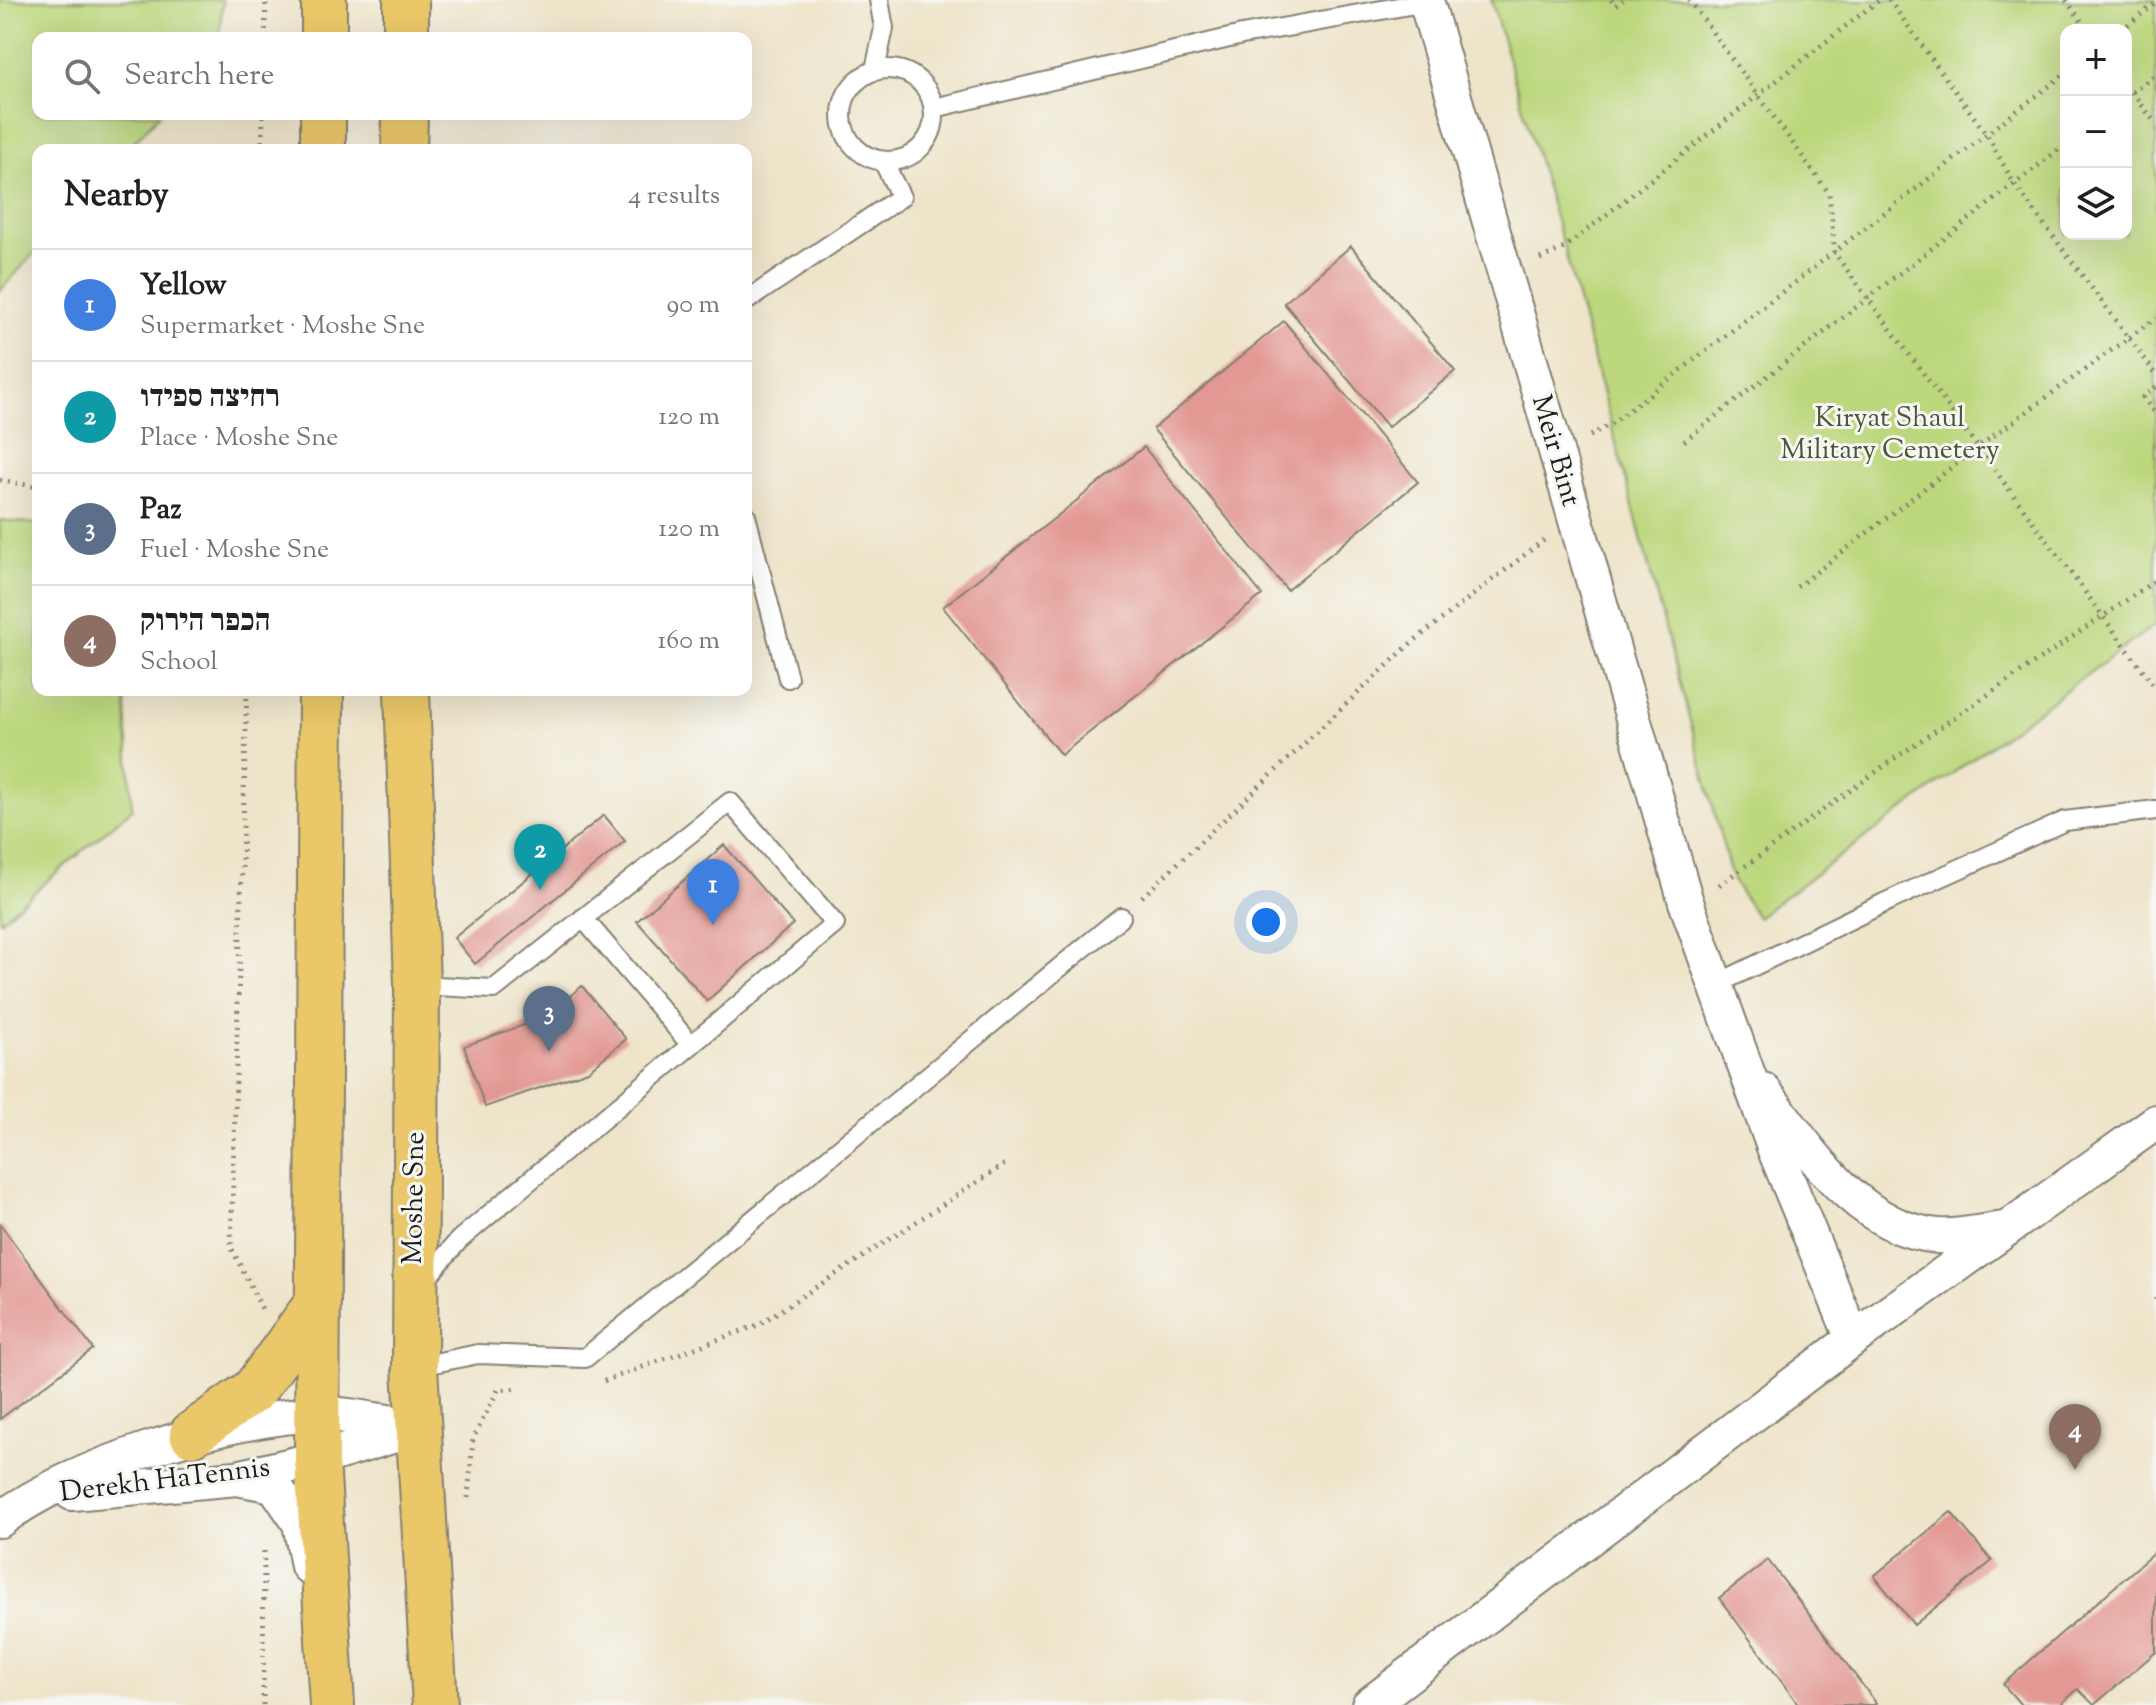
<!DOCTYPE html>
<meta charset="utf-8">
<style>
:root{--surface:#fff;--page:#f2f2f2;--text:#202124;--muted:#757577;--line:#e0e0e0;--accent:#7c3aed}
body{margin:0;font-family:"Sorts Mill Goudy","Frank Ruhl Libre",serif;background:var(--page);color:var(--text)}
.controls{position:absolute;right:24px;top:24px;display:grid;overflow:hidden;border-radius:16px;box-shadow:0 8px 32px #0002}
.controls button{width:72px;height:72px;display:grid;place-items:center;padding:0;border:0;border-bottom:2px solid var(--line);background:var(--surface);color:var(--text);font:40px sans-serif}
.you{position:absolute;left:1266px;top:922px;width:28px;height:28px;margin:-20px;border:6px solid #fff;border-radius:50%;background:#1a73e8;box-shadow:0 0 0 12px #1a73e833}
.badge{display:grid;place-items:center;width:52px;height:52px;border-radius:50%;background:var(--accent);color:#fff;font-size:26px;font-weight:700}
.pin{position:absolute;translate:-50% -66px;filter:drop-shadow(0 2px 4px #0008)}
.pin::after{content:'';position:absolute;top:42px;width:28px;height:24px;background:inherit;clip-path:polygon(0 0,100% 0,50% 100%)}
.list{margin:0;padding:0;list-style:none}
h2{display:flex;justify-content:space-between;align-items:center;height:104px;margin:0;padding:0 32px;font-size:34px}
h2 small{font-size:26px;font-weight:400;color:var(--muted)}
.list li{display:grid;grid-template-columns:52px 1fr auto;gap:24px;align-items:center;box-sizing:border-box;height:112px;padding:0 32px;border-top:2px solid var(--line)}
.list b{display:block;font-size:30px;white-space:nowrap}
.list p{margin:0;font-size:26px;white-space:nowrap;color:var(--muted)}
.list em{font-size:26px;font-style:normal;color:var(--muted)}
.icon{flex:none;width:44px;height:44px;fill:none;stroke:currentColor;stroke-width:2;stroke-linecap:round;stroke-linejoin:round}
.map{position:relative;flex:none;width:2156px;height:1705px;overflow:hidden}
.search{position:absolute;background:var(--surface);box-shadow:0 8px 32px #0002;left:32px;top:32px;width:720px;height:88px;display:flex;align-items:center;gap:20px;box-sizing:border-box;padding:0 28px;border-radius:16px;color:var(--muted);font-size:30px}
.panel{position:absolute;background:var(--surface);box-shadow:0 8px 32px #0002;left:32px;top:144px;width:720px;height:552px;border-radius:16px}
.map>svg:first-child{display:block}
</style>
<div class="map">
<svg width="2156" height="1705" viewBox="0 0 2156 1705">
<rect width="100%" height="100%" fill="#f6f6f2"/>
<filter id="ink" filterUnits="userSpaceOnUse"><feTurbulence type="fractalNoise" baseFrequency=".0125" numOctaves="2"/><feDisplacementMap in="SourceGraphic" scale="16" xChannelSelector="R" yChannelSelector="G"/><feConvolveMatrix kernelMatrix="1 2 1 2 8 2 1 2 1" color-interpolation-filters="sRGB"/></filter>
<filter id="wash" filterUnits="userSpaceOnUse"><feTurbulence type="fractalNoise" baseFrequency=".006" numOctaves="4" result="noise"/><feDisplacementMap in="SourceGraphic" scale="32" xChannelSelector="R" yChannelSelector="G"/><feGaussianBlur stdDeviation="1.8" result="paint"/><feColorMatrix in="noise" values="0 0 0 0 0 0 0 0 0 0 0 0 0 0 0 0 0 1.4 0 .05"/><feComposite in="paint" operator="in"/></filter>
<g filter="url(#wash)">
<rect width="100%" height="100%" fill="#eee4c9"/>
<path fill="#bcd77c" stroke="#6c7a4c" stroke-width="2" fill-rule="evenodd" d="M0,0H223L219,38H38V114H160L127,150H38V249L0,291Z
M1491,0H2156V624L1757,917L1732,879L1564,248ZM2126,30V234H2066V30Z
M0,520L38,524V690H125L132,809L0,921Z"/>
<g id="blocks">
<path fill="#e39893" d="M1351,246L1455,371L1388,427L1284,303Z
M1284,321L1418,482L1287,590L1153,429Z
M1144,447L1262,595L1061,755L943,607Z
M604,815L625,841L475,964L454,938Z
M724,845L793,924L707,1001L637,921Z
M582,986L626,1039L588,1071L485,1107L464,1046L544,1018Z
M0,1224L93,1349L0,1419Z
M1951,1512L1992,1561L1914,1625L1874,1576Z
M2156,1551V1652L2094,1705L2078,1689L2060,1705H2021L2003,1684Z
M1768,1560L1876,1703L1874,1705H1799L1719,1598Z"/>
</g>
</g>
<g filter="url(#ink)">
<use href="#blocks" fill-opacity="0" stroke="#858072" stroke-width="2"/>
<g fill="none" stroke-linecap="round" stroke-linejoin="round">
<g stroke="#858072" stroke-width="22">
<path id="lane" d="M842 115a46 46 0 1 1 92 0a46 46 0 1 1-92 0Z
M875,70L884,28L879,0
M934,108L1242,35L1426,2
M746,301L901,197L883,161
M746,516L788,678
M583,918L691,1045
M1717,984L1884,903L2065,821L2156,810
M417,985L494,989L730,802L835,924L459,1240L422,1283
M415,1367L478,1354L585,1358L1121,917"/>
</g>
<g stroke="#858072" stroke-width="38">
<path id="street" d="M1426,0L1686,902L1775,1150L1853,1339
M1763,1090C1808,1148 1857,1229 1938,1236C1959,1238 1984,1231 2006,1229
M237,1478L274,1485L300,1523L308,1566
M72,1493L237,1478L317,1459L408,1431
M0,1520C70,1466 227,1418 316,1414C349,1413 386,1423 419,1427
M1369,1705L1853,1339L2156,1122"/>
</g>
<g stroke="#858072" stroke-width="48">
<path id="primary" d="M324,38V0
M406,38V0
M323,150V114
M404,150L405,114
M321,690L317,1459L332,1705
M407,690L417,985L415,1367L435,1705
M192,1434L254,1390L318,1302"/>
</g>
<path stroke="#858072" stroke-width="5" stroke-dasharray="2 6" stroke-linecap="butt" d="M1611,0L1615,6L1623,0
M1689,0L1829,193L1835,254L2156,688
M1889,0L1987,135L2014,184L2156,374
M2066,0L2088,30
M2121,30L2156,3
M265,38L266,0
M2132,92L2156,124
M2126,97L2156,74
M262,150L263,114
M1540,259L1564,248L1879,0
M2156,387L2143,397L2156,415
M1590,436L1611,424L2066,73
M1684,441L2066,144
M0,480L38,487
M1797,587L1978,447L2156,318
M247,690L231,1247L262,1309
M1719,885L1898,756L2156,580
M1142,897L1410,644L1544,540
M2156,1298V1304
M604,1381L758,1325L1008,1162
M468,1498L473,1439L498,1390L518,1388
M263,1705L264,1546"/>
<use href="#lane" stroke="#fff" stroke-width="18"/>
<use href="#street" stroke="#fff" stroke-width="34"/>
<use href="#primary" stroke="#eac769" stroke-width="44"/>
</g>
</g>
<g text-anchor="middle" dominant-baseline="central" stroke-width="6" stroke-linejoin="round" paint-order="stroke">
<g font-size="28" fill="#4c5439" stroke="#f6f6f2">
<text x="1890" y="419">Kiryat Shaul<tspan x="1890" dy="32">Military Cemetery</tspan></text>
</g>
<g font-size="28" fill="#1c1c1c" stroke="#f6f6f2">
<text transform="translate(1555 451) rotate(74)">Meir Bint</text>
<text transform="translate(415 1198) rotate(-89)">Moshe Sne</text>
<text transform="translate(165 1481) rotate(-7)">Derekh HaTennis</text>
</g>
</g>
</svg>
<div class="controls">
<button>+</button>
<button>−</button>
<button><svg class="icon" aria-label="layers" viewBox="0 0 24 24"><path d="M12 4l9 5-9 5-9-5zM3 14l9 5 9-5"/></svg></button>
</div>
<div class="you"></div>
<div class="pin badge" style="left:713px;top:925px;background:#3f7fe0">1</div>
<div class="pin badge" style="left:540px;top:890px;background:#0f9aa8">2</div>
<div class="pin badge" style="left:549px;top:1052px;background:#5c6f8a">3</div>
<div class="pin badge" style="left:2075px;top:1470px;background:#8d6e63">4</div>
<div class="search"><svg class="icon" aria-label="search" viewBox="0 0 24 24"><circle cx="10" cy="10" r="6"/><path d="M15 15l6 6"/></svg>Search here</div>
<section class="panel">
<h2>Nearby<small>4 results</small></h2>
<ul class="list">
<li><span class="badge" style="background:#3f7fe0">1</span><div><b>Yellow</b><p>Supermarket · Moshe Sne</p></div><em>90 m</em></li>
<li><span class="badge" style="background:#0f9aa8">2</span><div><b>רחיצה ספידו</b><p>Place · Moshe Sne</p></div><em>120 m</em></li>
<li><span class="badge" style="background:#5c6f8a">3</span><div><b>Paz</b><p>Fuel · Moshe Sne</p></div><em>120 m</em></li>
<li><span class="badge" style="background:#8d6e63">4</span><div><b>הכפר הירוק</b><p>School</p></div><em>160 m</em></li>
</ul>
</section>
</div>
